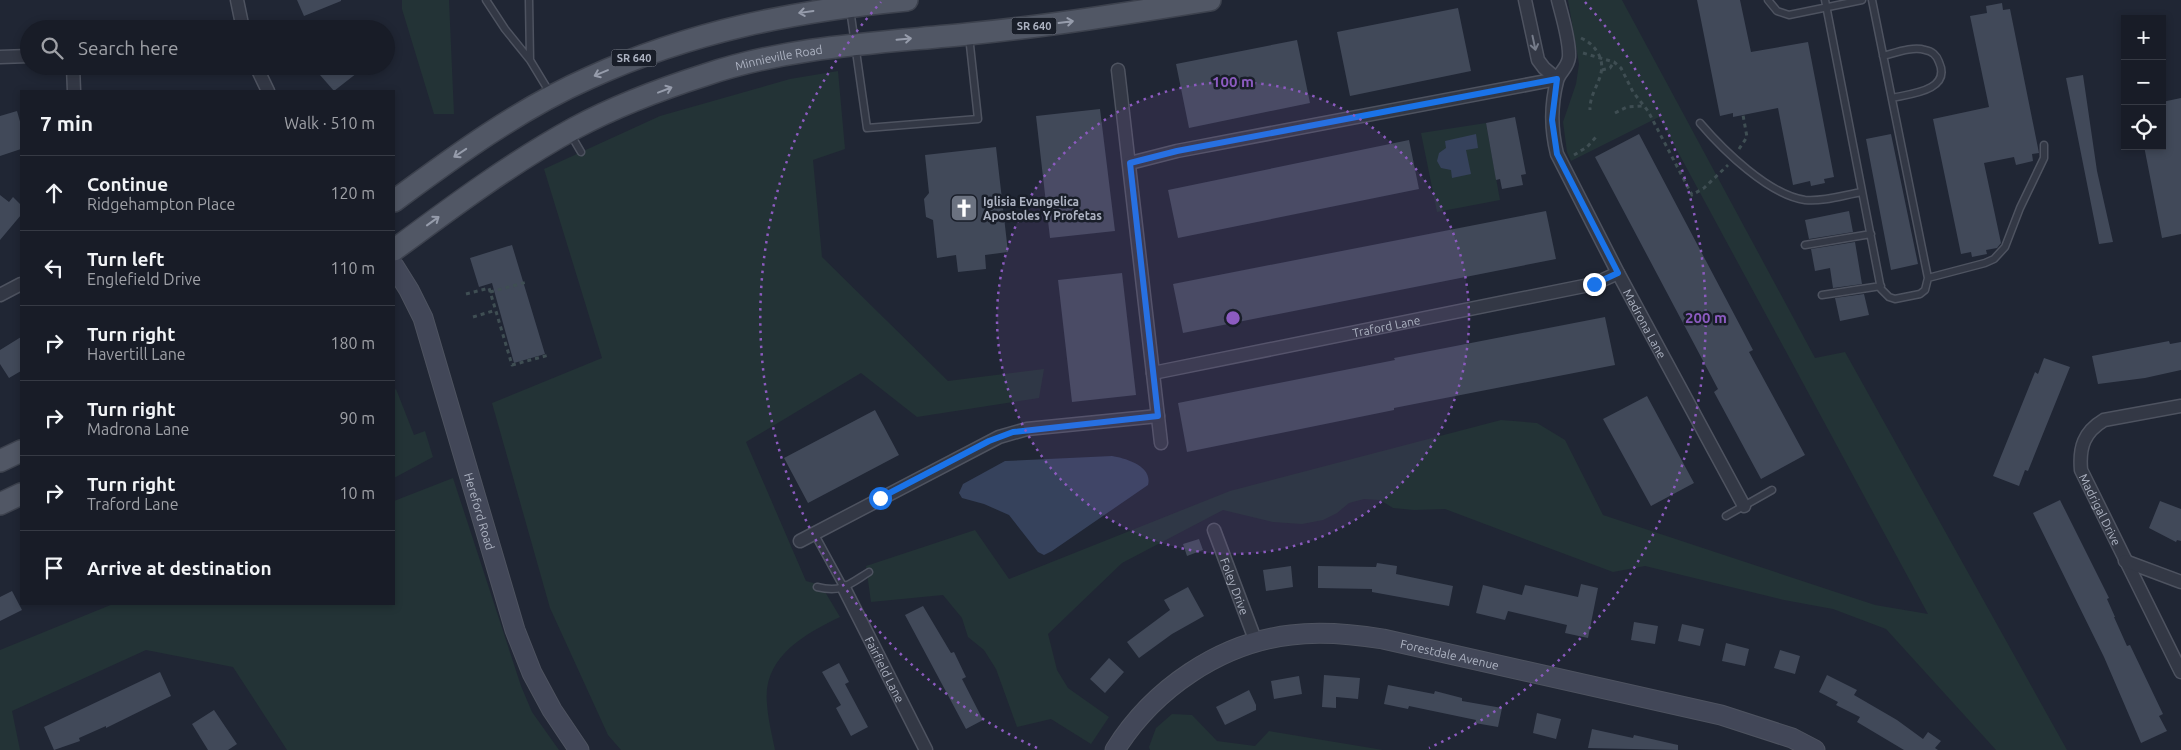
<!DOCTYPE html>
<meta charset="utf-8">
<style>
:root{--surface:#181c27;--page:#21252f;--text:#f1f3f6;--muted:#9fa1a7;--line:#363a44}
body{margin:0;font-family:Ubuntu,sans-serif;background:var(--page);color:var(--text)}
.controls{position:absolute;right:15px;top:15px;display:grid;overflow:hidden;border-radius:0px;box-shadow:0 2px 8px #0003}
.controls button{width:45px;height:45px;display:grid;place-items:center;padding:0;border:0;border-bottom:1px solid var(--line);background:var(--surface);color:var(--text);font:25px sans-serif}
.stop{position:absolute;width:15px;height:15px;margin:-11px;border:4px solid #1a73e8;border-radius:50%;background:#fff}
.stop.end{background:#1a73e8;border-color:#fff;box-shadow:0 1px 5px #0008}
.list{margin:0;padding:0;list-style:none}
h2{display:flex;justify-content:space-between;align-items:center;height:65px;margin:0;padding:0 20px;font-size:21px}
h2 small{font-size:16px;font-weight:400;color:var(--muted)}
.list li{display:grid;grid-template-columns:32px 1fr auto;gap:15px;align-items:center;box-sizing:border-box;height:75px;padding:0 20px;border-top:1px solid var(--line)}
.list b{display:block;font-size:19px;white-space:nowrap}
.list p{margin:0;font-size:16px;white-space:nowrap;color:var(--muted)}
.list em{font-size:16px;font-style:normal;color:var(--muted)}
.icon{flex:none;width:28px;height:28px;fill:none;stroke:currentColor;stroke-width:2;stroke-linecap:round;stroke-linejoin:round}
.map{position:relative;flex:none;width:2181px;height:750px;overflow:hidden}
.search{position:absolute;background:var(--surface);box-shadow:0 2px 8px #0003;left:20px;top:20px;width:375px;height:55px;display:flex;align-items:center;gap:12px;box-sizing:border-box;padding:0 18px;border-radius:28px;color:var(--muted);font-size:19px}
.panel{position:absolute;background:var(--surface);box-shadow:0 2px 8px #0003;left:20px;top:90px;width:375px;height:515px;border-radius:0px}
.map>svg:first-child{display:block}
</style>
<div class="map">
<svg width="2181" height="750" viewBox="0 0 2181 750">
<rect width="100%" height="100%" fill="#202634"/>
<path fill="#233336" d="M402,0H449L454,114H434L402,9Z
M1568,0H1622L1815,358L1845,352L2067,750H1996L1886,629L1833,609L1784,600L1645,566L1613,572L1445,509L1414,510L1393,508L1380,500L1364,499L1349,503L1337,513L1323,520L1302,524L1273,522L1223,510L1122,563L1048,634L1057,670L1068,688L1109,717L1091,744L1051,719L1017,727L996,669L984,650L968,637L962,618L943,595L871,602L866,566L975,530L1009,579L1230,491L1501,420L1537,423L1565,440L1603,515L1875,605L1928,614L1659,117L1571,161L1567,152L1563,122L1576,84L1579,64Z
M838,71L845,149L813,160L822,257L948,381L1044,369L1039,398L917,417L861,373L746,442L806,581L821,585L840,617C805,634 762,657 767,704C768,719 772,735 775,750H621L608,735L550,608L492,403L602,358L544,169L660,116L790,79Z
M1486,123L1500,200L1437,212L1421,133Z
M396,389L414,435L425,431L433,457L394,478V391Z
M453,478L521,686L532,712L559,750H287L233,667L146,650L12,711L20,750H0V650L113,604H394V501Z
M1172,714L1192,715L1217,741L1255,746L1269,731L1383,750H1150L1149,747L1156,728Z"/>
<path fill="#36425c" d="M1476,134L1478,148L1466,150L1471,174L1452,178L1451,170L1441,168L1437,161L1439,153L1446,148L1445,141Z
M1112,456C1125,458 1153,466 1148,485L1052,551L1044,555L1038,552L1009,515L984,504L962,498L959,493L963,484L1005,461Z"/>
<path fill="#414959" d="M297,0H341V1L304,16Z
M1697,0H1740L1751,52L1808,42L1834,177L1824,179L1825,183L1811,186L1810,181L1793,185L1778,108L1733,117V113L1720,116Z
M2002,3L2003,10L2010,9L2039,153L2032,154L2033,161L2016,165L2014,157L1984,163L2001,243L1997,248L1986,250L1987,254L1972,257L1971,252L1961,254L1933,119L1989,107L1970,16L1987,13L1986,6Z
M1458,8L1471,71L1350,96L1337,32Z
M1297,40L1310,103L1189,128L1176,64Z
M331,66H366L334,91L320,75Z
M2083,75L2097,171L2113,242L2099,244L2066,78Z
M2181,98V234L2162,238L2144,146H2162V102Z
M1100,109L1115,231L1050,238L1036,116Z
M17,111L21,125V149L0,156V116Z
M1515,117L1526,174L1521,175L1523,185L1502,189L1500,179L1496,180L1486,123Z
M1639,134L1753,350L1749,352L1805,455L1761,479L1714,392L1718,389L1595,157Z
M1891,134L1918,264L1891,270L1866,139Z
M1409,140L1419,189L1178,238L1168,190Z
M996,147L1008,252L985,255L986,269L958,272L956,255L937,258L933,220L926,217L924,199L929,193L925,155Z
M0,195L9,202L13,197L21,205V215L0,240Z
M1546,211L1556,259L1183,333L1173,284Z
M1849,211L1853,232L1809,239L1805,220Z
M1855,242L1862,284L1833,288L1830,268L1815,271L1811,249Z
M512,245L545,354L514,363L492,283L479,287L470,258Z
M1122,273L1136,395L1072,402L1058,280Z
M1864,294L1869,315L1840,321L1835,298Z
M1605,317L1615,365L1394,408V410L1187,452L1178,403L1395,360L1394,358Z
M21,337V371L9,378L0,364V350Z
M2169,341L2170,344L2181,342V370L2145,378L2098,384L2092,356Z
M2044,358L2070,367L2028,471L2025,470L2019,486L1993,476L2035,372L2038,374Z
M1647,396L1694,483L1651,506L1603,419Z
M875,410L899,455L808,503L784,458Z
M2060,500L2109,598L2107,599L2115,617H2114L2127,646L2130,645L2163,714L2159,716L2167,731L2141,743L2104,657L2033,513Z
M2160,501L2181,509V541L2177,540L2176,542L2149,528Z
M1199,539L1203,550L1187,556L1183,544Z
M1377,563L1397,566L1396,574L1453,586L1449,606L1372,592V589L1318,588V566L1376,567Z
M1291,566L1293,587L1266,591L1263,570Z
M1581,584L1598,588L1588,638L1565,633L1567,625L1508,611L1505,620L1476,613L1483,585L1522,595L1525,585L1578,597Z
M1188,587L1204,616L1172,634L1139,658L1127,642L1170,610L1164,600Z
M12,591L22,610L0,621V597Z
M923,606L951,653L954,652L966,677L962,679L983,720L966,729L905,615Z
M1634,622L1658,626L1655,644L1631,640Z
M1682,624L1704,629L1700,646L1678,641Z
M1726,643L1749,649L1745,666L1722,661Z
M1780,650L1800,656L1795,674L1774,668Z
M1109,658L1124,672L1105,693L1090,679Z
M839,663L849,682L845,684L868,727L851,736L836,708L841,705L822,672Z
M160,672L171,696L106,728V726L79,738L80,741L54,750L44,727Z
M1324,675L1360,678L1358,699L1336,697V708L1322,707Z
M1827,675L1857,690L1854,695L1897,720L1923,739L1928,732L1941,741L1935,748L1938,750H1904L1857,722L1860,717L1836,705L1838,702L1819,692Z
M1299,676L1302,694L1274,699L1271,681Z
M1388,685L1434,694L1435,691L1462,698V701L1502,708L1498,727L1475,723L1476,720L1409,706L1408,709L1384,704Z
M1249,690L1256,705V710L1225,725L1216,707Z
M214,710L237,744L228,750H208L192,724Z
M1537,713L1561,719L1556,739L1533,733Z
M1592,729L1633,738L1634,735L1678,745V750L1588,748Z"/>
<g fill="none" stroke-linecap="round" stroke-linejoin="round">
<g stroke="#4e5360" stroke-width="9">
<path id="lane" d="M486,0L505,29L530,60L550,93
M529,0L530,60
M1768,0L1777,11L1789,15L1862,0
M1825,0L1881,289L1889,297L1895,299L1920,294L1925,290L1928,278L1872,0
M850,9L867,128L978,119L969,36
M1883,56C1895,53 1913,46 1925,50C1932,51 1937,56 1939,62C1952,91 1909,94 1892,98
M1700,123C1723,150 1769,195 1805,200C1823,202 1844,195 1862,192
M571,135L581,152
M1805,245L1871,234
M1928,278L1985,263L1994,259L2005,247L2020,208L2044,158V145
M1822,295L1881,286
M1726,516L1772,490
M814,533L844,588
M817,587C842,593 848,585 869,572"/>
</g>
<g stroke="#4e5360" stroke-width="15">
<g id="street">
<path d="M237,0L243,29"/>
<path d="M1525,0L1538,60L1544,68L1557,79"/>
<path id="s1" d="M1558,0C1562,16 1570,41 1569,57C1568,68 1559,72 1557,81C1551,104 1551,130 1557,154L1618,273L1744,506"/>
<path d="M0,57L29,56"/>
<path d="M73,66L74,91"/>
<path d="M256,66L268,91"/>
<path d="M1118,70L1161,443"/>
<path d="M1130,163L1177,151L1557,79"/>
<path d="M0,295L21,284"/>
<path id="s2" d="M1153,373L1594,284L1618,273"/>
<path id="s3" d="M2181,406L2104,420C2084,432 2079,447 2081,470L2181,672"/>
<path id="s4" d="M1214,530L1256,642"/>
<path d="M800,541L999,437L1027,429L1158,416"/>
<path d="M2125,561L2181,582"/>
<path id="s5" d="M844,588L926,750"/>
</g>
</g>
<g stroke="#4e5360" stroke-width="21">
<g id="secondary">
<path id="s6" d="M394,266L409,290L423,318L515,630L532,673L552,710L579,750"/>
<path id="s7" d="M1115,750C1153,689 1220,643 1291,635C1322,631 1352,634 1383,639L1721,715L1792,738L1815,750"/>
</g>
</g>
<g stroke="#3d424e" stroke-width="24">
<g id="primary">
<path d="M394,201C455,156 519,109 589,78C692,31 795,11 907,0"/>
<path id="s8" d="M394,250C452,207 511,163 575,128C616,106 661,89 705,75C790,46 879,43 968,34C1049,26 1130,13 1210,0"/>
<path d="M0,461L21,451"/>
<path d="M0,504L21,494"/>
</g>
</g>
<path stroke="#3f4e53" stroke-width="3" stroke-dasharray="4 4" stroke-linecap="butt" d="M1581,38C1589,42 1593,45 1598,53C1610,75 1589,89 1590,110
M1583,53L1614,62L1621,68L1633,92L1648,111L1692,195L1704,188L1728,165
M1602,70L1610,68L1614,62
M1615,113L1627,107L1643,106
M1739,149L1747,137L1743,115
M1574,155L1587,147L1596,137
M490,292L527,282
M466,294L489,288L512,365L549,355
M473,317L493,311"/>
<use href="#lane" stroke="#333845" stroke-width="6"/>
<use href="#street" stroke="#333845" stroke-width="12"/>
<use href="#secondary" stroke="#424758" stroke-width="19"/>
<use href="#primary" stroke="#515765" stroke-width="21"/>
</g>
<defs><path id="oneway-shaft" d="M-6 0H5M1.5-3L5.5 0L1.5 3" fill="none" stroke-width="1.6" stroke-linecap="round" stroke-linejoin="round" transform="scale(1.25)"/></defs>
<g stroke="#969cab">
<use href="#oneway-shaft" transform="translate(806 12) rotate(172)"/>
<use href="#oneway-shaft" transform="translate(1066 22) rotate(-7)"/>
<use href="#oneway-shaft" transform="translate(904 39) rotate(-5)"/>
<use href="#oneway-shaft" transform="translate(601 73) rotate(157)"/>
<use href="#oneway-shaft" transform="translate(665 90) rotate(-21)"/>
<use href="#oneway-shaft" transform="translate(460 153) rotate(146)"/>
<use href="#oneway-shaft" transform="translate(433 221) rotate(-36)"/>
</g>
<use stroke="#767c8a" href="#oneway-shaft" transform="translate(1534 43) rotate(78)"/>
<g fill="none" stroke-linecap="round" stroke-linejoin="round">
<path stroke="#1a73e8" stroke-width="6" d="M880,498L989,441L1013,432L1158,416L1130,163L1177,151L1557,79L1552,120L1557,154L1618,273L1594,284"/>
</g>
<circle cx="1233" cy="318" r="236" fill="#8c5bc0" fill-opacity=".12"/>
<g fill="none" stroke="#8c5bc0" stroke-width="2.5" stroke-dasharray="2.5 5">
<circle cx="1233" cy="318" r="236"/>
<path d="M1037 748A473 473 0 0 1 881 2M1585 2A473 473 0 0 1 1429 748"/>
</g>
<defs>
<g id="church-square" transform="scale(1.4375)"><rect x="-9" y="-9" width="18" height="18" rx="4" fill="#6b7280" stroke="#191e29"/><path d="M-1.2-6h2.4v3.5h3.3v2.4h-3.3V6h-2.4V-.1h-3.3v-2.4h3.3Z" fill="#fff"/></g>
</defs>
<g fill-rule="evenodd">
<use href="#church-square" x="964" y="208"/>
</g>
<g text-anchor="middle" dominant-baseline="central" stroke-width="5" stroke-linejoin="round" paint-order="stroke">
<g fill="#191e29" stroke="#818694" stroke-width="1">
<rect x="1011.5" y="17.5" width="45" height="17" rx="4"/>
<rect x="611.5" y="49.5" width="45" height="17" rx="4"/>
</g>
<g font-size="11" font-weight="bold" fill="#adb3c2">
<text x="1034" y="26">SR 640</text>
<text x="634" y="58">SR 640</text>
</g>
<g font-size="12" fill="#adb3c2" stroke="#191e29">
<text stroke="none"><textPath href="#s8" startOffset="435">Minnieville Road</textPath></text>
<text stroke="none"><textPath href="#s1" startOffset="350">Madrona Lane</textPath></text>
<text stroke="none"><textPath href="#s2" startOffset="238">Traford Lane</textPath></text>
<text stroke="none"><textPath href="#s3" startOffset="181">Madrigal Drive</textPath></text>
<text stroke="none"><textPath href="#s6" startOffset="261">Hereford Road</textPath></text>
<text stroke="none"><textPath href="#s4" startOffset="60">Foley Drive</textPath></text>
<text stroke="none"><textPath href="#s7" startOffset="378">Forestdale Avenue</textPath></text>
<text stroke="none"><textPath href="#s5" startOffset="91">Fairfield Lane</textPath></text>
</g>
<g font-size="12" font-weight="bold" fill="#adb3c2" stroke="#191e29" text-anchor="start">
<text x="983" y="201">Iglisia Evangelica<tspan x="983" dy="14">Apostoles Y Profetas</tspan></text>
</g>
</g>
<circle cx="1233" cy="318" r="8" fill="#8c5bc0" stroke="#191e29" stroke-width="2.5"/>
<g font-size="15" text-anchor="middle" font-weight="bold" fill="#8c5bc0" stroke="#191e29" stroke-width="5" stroke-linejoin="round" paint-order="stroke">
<text x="1233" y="87">100 m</text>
<text x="1706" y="323">200 m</text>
</g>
</svg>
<div class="controls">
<button>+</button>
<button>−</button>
<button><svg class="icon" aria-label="locate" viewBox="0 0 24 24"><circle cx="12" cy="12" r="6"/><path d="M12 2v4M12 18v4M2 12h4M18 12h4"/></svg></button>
</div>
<div class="stop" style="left:880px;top:498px"></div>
<div class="stop end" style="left:1594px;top:284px"></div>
<div class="search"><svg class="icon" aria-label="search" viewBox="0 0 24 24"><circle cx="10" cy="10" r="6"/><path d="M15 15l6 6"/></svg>Search here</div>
<section class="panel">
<h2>7 min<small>Walk · 510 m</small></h2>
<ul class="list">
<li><svg class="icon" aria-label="ahead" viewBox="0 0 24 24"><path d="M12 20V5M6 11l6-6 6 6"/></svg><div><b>Continue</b><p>Ridgehampton Place</p></div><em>120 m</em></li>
<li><svg class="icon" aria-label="left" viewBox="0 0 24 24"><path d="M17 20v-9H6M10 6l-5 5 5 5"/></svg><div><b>Turn left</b><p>Englefield Drive</p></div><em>110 m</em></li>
<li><svg class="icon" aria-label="right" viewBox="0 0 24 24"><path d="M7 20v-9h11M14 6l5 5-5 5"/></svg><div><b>Turn right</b><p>Havertill Lane</p></div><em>180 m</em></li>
<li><svg class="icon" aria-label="right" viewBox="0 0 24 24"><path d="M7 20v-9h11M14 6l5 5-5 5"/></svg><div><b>Turn right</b><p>Madrona Lane</p></div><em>90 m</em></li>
<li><svg class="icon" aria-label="right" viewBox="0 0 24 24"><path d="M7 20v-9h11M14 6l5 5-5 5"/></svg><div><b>Turn right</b><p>Traford Lane</p></div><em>10 m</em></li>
<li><svg class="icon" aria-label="arrive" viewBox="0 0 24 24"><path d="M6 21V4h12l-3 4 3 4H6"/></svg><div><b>Arrive at destination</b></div></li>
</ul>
</section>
</div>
